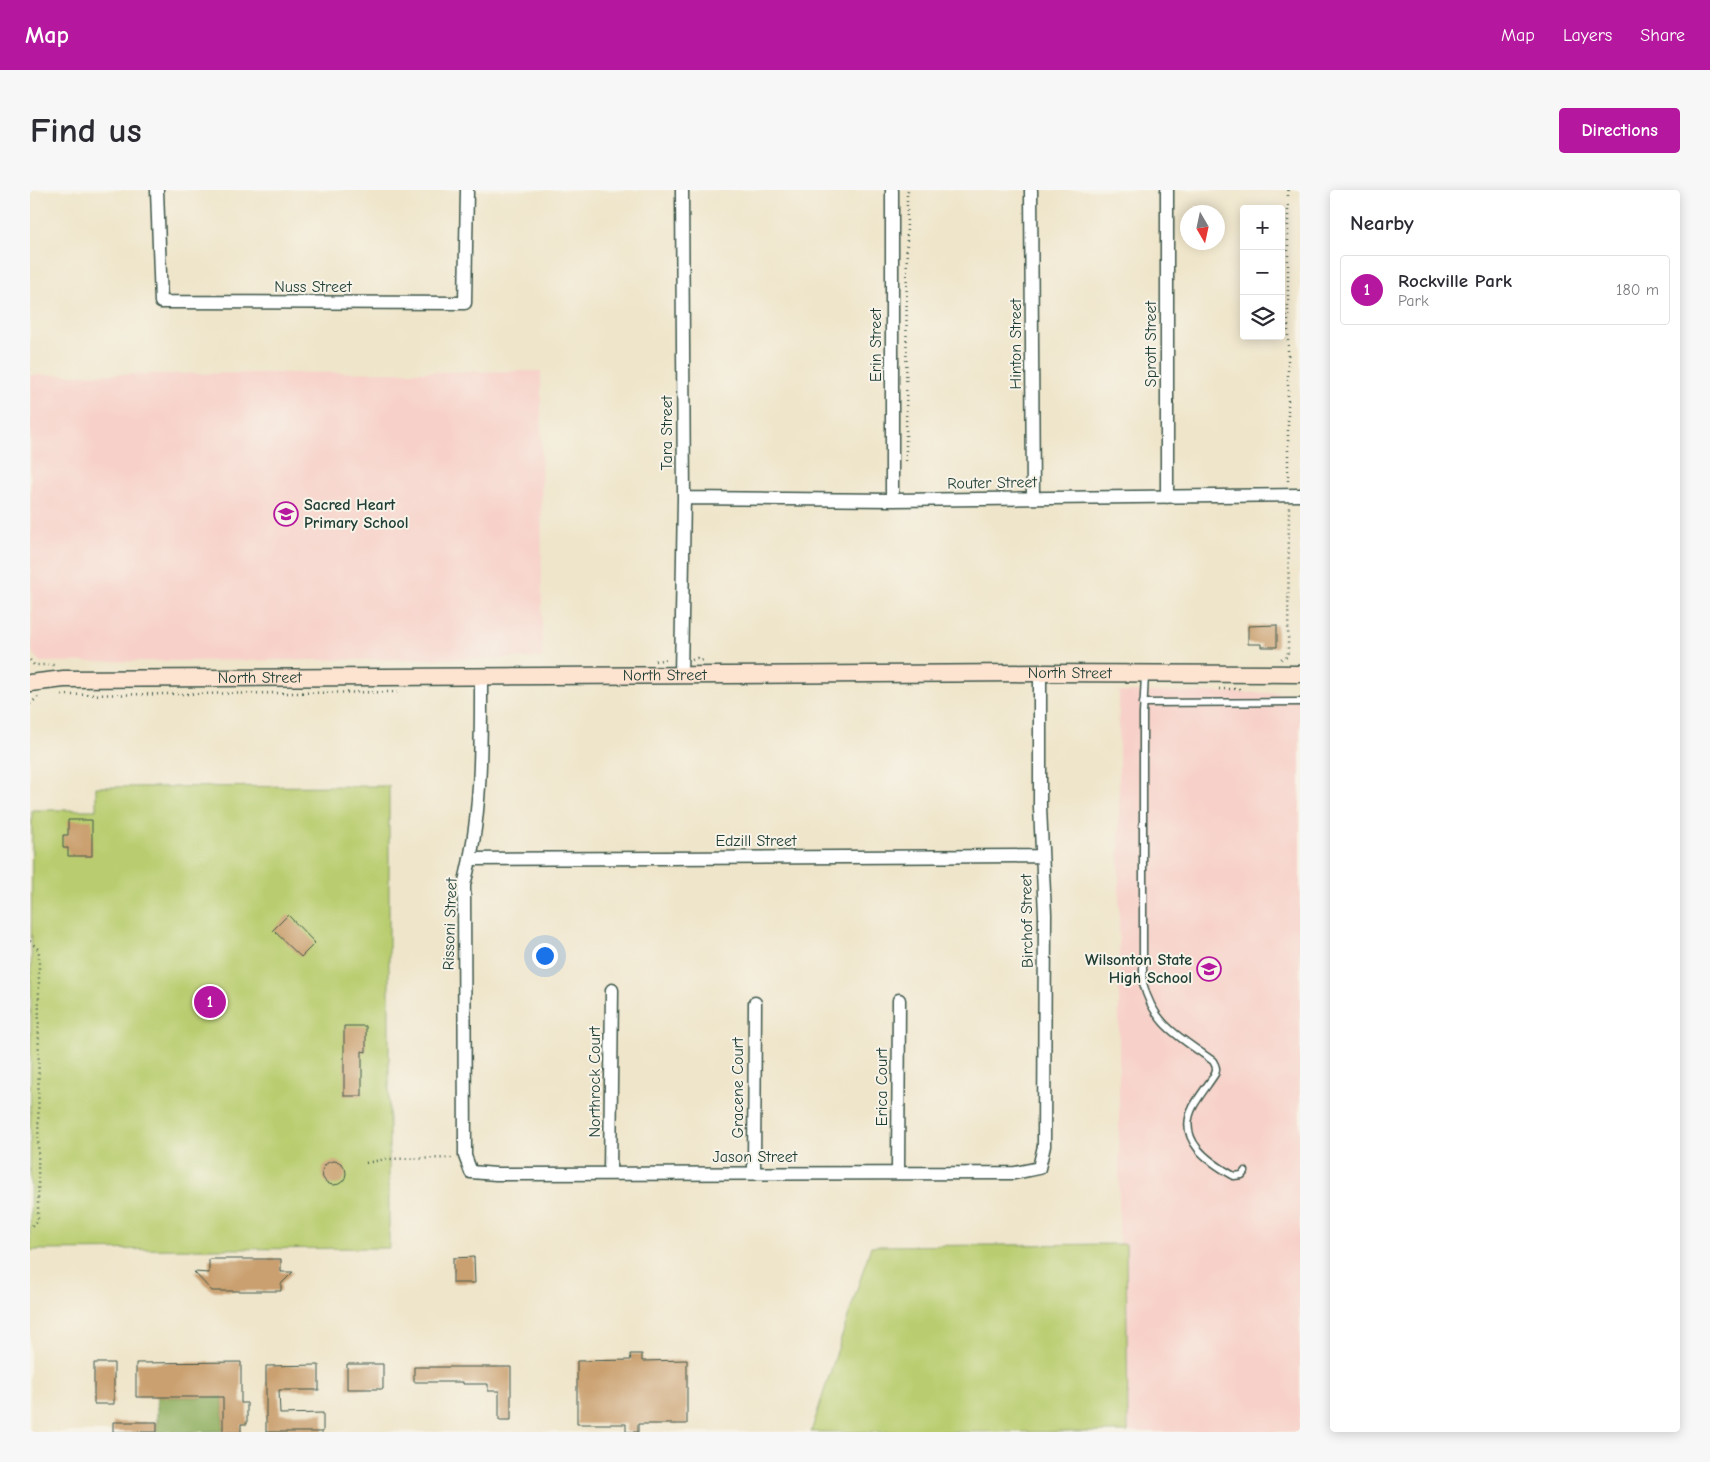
<!DOCTYPE html>
<meta charset="utf-8">
<style>
:root{--surface:#fff;--page:#f7f7f7;--text:#2b2b33;--muted:#7c7c81;--line:#e1e1e2;--accent:#b5179e}
body{margin:0;font-family:"Comic Neue",sans-serif;background:var(--page);color:var(--text)}
.controls{position:absolute;right:15px;top:15px;display:grid;overflow:hidden;border-radius:5px;box-shadow:0 2px 12px #0003}
.controls button{width:45px;height:45px;display:grid;place-items:center;padding:0;border:0;border-bottom:1px solid var(--line);background:var(--surface);color:var(--text);font:25px sans-serif}
.compass{position:absolute;left:1150px;top:15px;width:45px;height:45px;border-radius:50%;background:var(--surface);box-shadow:0 2px 12px #0003;rotate:171deg}
.you{position:absolute;left:514px;top:765px;width:18px;height:18px;margin:-12px;border:4px solid #fff;border-radius:50%;background:#1a73e8;box-shadow:0 0 0 8px #1a73e833}
.badge{display:grid;place-items:center;width:32px;height:32px;border-radius:50%;background:var(--accent);color:#fff;font-size:16px;font-weight:700}
.pin{position:absolute;translate:-50% -50%;border:2px solid #fff;box-shadow:0 1px 5px #0006}
.list{margin:0;padding:0;list-style:none}
h2{display:flex;justify-content:space-between;align-items:center;height:65px;margin:0;padding:0 20px;font-size:21px}
h2 small{font-size:16px;font-weight:400;color:var(--muted)}
.list li{display:grid;grid-template-columns:32px 1fr auto;gap:15px;align-items:center;box-sizing:border-box;height:70px;margin:0 10px 10px;padding:0 10px;border:1px solid var(--line);border-radius:5px}
.list b{display:block;font-size:19px;white-space:nowrap}
.list p{margin:0;font-size:16px;white-space:nowrap;color:var(--muted)}
.list em{font-size:16px;font-style:normal;color:var(--muted)}
.icon{flex:none;width:28px;height:28px;fill:none;stroke:currentColor;stroke-width:2;stroke-linecap:round;stroke-linejoin:round}
.map{position:relative;flex:none;width:1270px;height:1242px;overflow:hidden;border-radius:5px}
header{display:flex;align-items:center;gap:30px;box-sizing:border-box;height:70px;padding:0 25px;background:var(--accent);color:#fff}
header strong{font-size:24px}
nav{display:flex;gap:28px;margin-inline-start:auto;font-size:18px}
.intro{display:flex;align-items:center;justify-content:space-between;box-sizing:border-box;height:120px;padding:0 30px}
h1{margin:0;font-size:35px}
.button{padding:12px 22px;border-radius:5px;background:var(--accent);color:#fff;font-size:18px;font-weight:700}
main{display:flex;gap:30px;padding:0 30px}
aside{flex:1;background:var(--surface);border-radius:5px;box-shadow:0 2px 12px #0003}
.map>svg:first-child{display:block}
</style>
<header>
<strong>Map</strong>
<nav><a>Map</a><a>Layers</a><a>Share</a></nav>
</header>
<div class="intro"><h1>Find us</h1><a class="button">Directions</a></div>
<main>
<div class="map">
<svg width="1270" height="1242" viewBox="0 0 1270 1242">
<rect width="100%" height="100%" fill="#f7f3e8"/>
<filter id="ink" filterUnits="userSpaceOnUse"><feTurbulence type="fractalNoise" baseFrequency=".02" numOctaves="2"/><feDisplacementMap in="SourceGraphic" scale="10" xChannelSelector="R" yChannelSelector="G"/><feConvolveMatrix kernelMatrix="1 2 1 2 8 2 1 2 1" color-interpolation-filters="sRGB"/></filter>
<filter id="wash" filterUnits="userSpaceOnUse"><feTurbulence type="fractalNoise" baseFrequency=".0096" numOctaves="4" result="noise"/><feDisplacementMap in="SourceGraphic" scale="20" xChannelSelector="R" yChannelSelector="G"/><feGaussianBlur stdDeviation="1.12" result="paint"/><feColorMatrix in="noise" values="0 0 0 0 0 0 0 0 0 0 0 0 0 0 0 0 0 1.4 0 .05"/><feComposite in="paint" operator="in"/></filter>
<g filter="url(#wash)">
<rect width="100%" height="100%" fill="#efe5ca"/>
<path fill="#f7d1c9" d="M511,181L512,468L10,472L2,462L0,185Z
M1089,502L1270,503V1242H1098L1096,1054H1089Z"/>
<path fill="#b9cd70" stroke="#6c8552" d="M359,596V1058L0,1060L2,620H66V597Z
M1096,1054L1098,1242H781L841,1056Z"/>
<path fill="#92b062" stroke="#58764b" d="M127,1207H193V1241L127,1242Z"/>
<g id="blocks">
<path fill="#caa070" d="M1247,435V457H1231V454H1218V436Z
M38,630H62V666H38V658H33V645H38Z
M258,725L285,753L271,767L243,740Z
M314,836H336V862L332,861V906H314Z
M292 983a12 12 0 1 1 24 0a12 12 0 1 1-24 0Z
M444,1067L445,1093H423V1068Z
M179,1069H251V1082H263L251,1094V1101H182L164,1082L179,1083Z
M600,1164H612V1171L657,1170V1234H608V1242H596V1234H547V1171L601,1170Z
M211,1172V1213H217V1234H211V1242H193V1207H106V1173Z
M64,1173H84V1214H64Z
M317,1174H353V1199H317Z
M289,1175V1200H249L250,1224L293,1223V1242H236V1176Z
M384,1177H481V1230H469V1201H458V1194H433V1192H384Z
M83,1232H127V1242H83Z"/>
</g>
</g>
<g filter="url(#ink)">
<use href="#blocks" fill-opacity="0" stroke="#3e564a" stroke-width="1"/>
<g fill="none" stroke-linecap="round" stroke-linejoin="round">
<g stroke="#3e564a" stroke-width="9">
<path id="lane" d="M1115,485L1113,524V793C1124,836 1149,846 1183,871C1186,876 1187,879 1185,884C1178,895 1169,906 1163,917C1146,950 1179,972 1204,986L1212,985L1215,981
M1113,513L1270,512"/>
</g>
<g stroke="#3e564a" stroke-width="15">
<path id="street" d="M127,0L131,112L435,113L437,0
M862,0V310
M1001,0L1003,308
M1137,0V307
M654,308L862,310L1270,305
M651,486L654,308L652,0
M451,487C451,556 452,628 434,695L435,966L441,982L466,984L985,983L1009,978L1014,956L1015,724L1010,617V483
M441,669L1011,666
M580,983L582,800
M724,983L725,813
M868,983L869,810"/>
</g>
<g stroke="#3e564a" stroke-width="19">
<g id="secondary">
<path id="s1" d="M0,493L34,489L1010,483L1270,484"/>
</g>
</g>
<path stroke="#3e564a" stroke-width="2.5" stroke-dasharray="1 4" stroke-linecap="butt" d="M1258,0V293
M876,271L877,4L878,0
M1251,469L1257,467L1258,462L1259,316
M0,470L4,475H27
M662,470L667,468L673,471
M625,471L639,469
M1189,499H1211
M32,505L369,502
M0,514L8,507
M0,751L8,759L9,764L8,1027V1031L0,1037
M336,973L356,969L424,968"/>
<use href="#lane" stroke="#fff" stroke-width="6"/>
<use href="#street" stroke="#fff" stroke-width="12"/>
<use href="#secondary" stroke="#fde4d1" stroke-width="16"/>
</g>
</g>
<defs>
<g id="school-ring" transform="scale(1.25)"><circle r="9.5" fill="#f7f3e8" stroke="#b5179e" stroke-width="1.5"/><path d="M0-5L7-2L0 1L-7-2ZM-4 1L0 2.5L4 1V4Q0 6-4 4Z" fill="#b5179e"/></g>
</defs>
<g fill-rule="evenodd">
<use href="#school-ring" x="256" y="324"/>
<use href="#school-ring" x="1179" y="779"/>
</g>
<g text-anchor="middle" dominant-baseline="central" stroke-width="4" stroke-linejoin="round" paint-order="stroke">
<g font-size="16" fill="#1f3d34" stroke="#f7f3e8">
<text x="283" y="97">Nuss Street</text>
<text transform="translate(986 154) rotate(-90)">Hinton Street</text>
<text transform="translate(1121 154) rotate(-90)">Sprott Street</text>
<text transform="translate(846 155) rotate(-90)">Erin Street</text>
<text transform="translate(637 243) rotate(-90)">Tara Street</text>
<text transform="translate(962 293) rotate(-1)">Router Street</text>
<text stroke="none"><textPath href="#s1" startOffset="1040">North Street</textPath></text>
<text stroke="none"><textPath href="#s1" startOffset="635">North Street</textPath></text>
<text stroke="none"><textPath href="#s1" startOffset="230">North Street</textPath></text>
<text x="726" y="651">Edzill Street</text>
<text transform="translate(997 731) rotate(-91)">Birchof Street</text>
<text transform="translate(420 734) rotate(-88)">Rissoni Street</text>
<text transform="translate(565 892) rotate(-90)">Northrock Court</text>
<text transform="translate(852 897) rotate(-90)">Erica Court</text>
<text transform="translate(708 898) rotate(-90)">Gracene Court</text>
<text x="725" y="967">Jason Street</text>
</g>
<g font-size="16" font-weight="bold" fill="#1f3d34" stroke="#f7f3e8" text-anchor="start">
<text x="274" y="315">Sacred Heart<tspan x="274" dy="18">Primary School</tspan></text>
<text x="1162" y="770" text-anchor="end">Wilsonton State<tspan x="1162" dy="18">High School</tspan></text>
</g>
</g>
</svg>
<div class="controls">
<button>+</button>
<button>−</button>
<button><svg class="icon" aria-label="layers" viewBox="0 0 24 24"><path d="M12 4l9 5-9 5-9-5zM3 14l9 5 9-5"/></svg></button>
</div>
<svg class="compass" viewBox="-18 -18 36 36"><path d="M0-13l5 13h-10z" fill="#e53935"/><path d="M0 13l5-13h-10z" fill="#7c7c81"/></svg>
<div class="you"></div>
<div class="pin badge" style="left:180px;top:812px">1</div>
</div>
<aside>
<h2>Nearby<small></small></h2>
<ul class="list">
<li><span class="badge">1</span><div><b>Rockville Park</b><p>Park</p></div><em>180 m</em></li>
</ul>
</aside>
</main>
